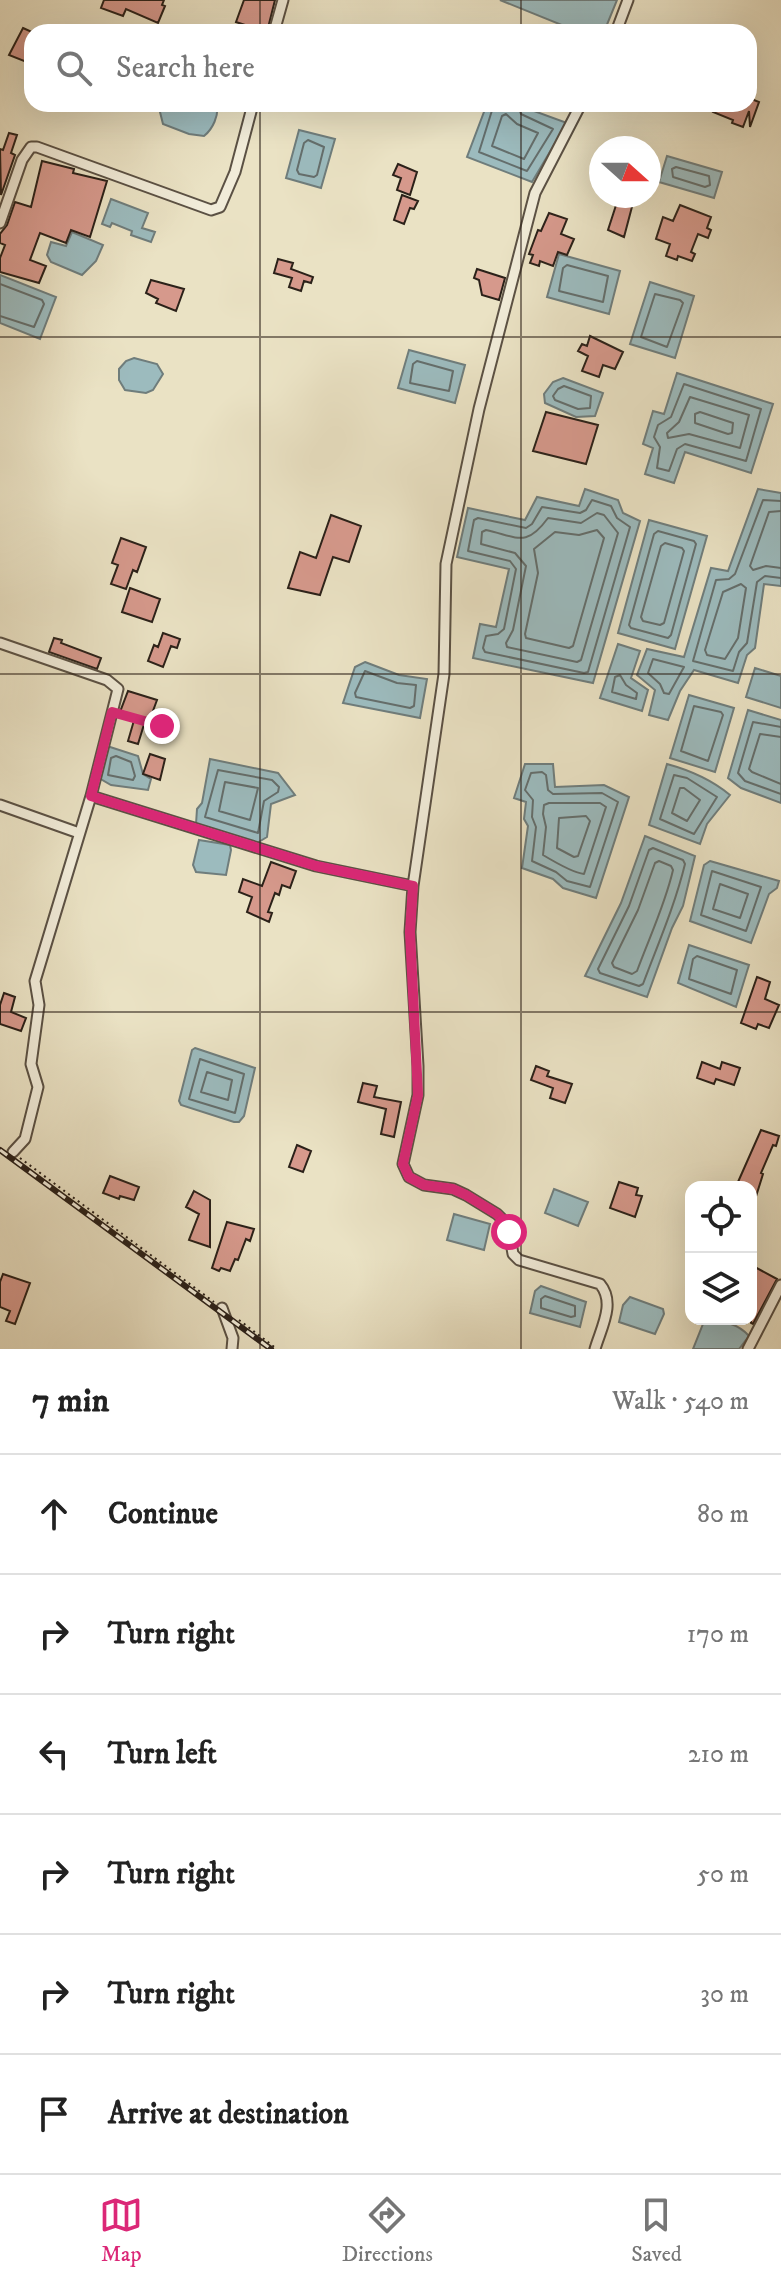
<!DOCTYPE html>
<meta charset="utf-8">
<style>
:root{--surface:#fff;--page:#f2f2f2;--text:#222;--muted:#767676;--line:#e0e0e0;--accent:#db2777}
body{margin:0;font-family:"IM FELL DW Pica",serif;background:var(--page);color:var(--text)}
.controls{position:absolute;right:24px;bottom:24px;display:grid;overflow:hidden;border-radius:16px;box-shadow:0 8px 32px #0002}
.controls button{width:72px;height:72px;display:grid;place-items:center;padding:0;border:0;border-bottom:2px solid var(--line);background:var(--surface);color:var(--text);font:40px sans-serif}
.compass{position:absolute;left:589px;top:136px;width:72px;height:72px;border-radius:50%;background:var(--surface);box-shadow:0 8px 32px #0002;rotate:111deg}
.stop{position:absolute;width:24px;height:24px;margin:-18px;border:6px solid #db2777;border-radius:50%;background:#fff}
.stop.end{background:#db2777;border-color:#fff;box-shadow:0 2px 8px #0008}
.list{margin:0;padding:0;list-style:none}
h2{display:flex;justify-content:space-between;align-items:center;height:104px;margin:0;padding:0 32px;font-size:34px}
h2 small{font-size:26px;font-weight:400;color:var(--muted)}
.list li{display:grid;grid-template-columns:52px 1fr auto;gap:24px;align-items:center;box-sizing:border-box;height:120px;padding:0 32px;border-top:2px solid var(--line)}
.list b{display:block;font-size:30px;white-space:nowrap}
.list em{font-size:26px;font-style:normal;color:var(--muted)}
.icon{flex:none;width:44px;height:44px;fill:none;stroke:currentColor;stroke-width:2;stroke-linecap:round;stroke-linejoin:round}
.map{position:relative;flex:none;width:781px;height:1349px;overflow:hidden}
.search{position:absolute;background:var(--surface);box-shadow:0 8px 32px #0002;left:24px;right:24px;top:24px;height:88px;display:flex;align-items:center;gap:20px;box-sizing:border-box;padding:0 28px;border-radius:24px;color:var(--muted);font-size:30px}
.sheet{height:824px;background:var(--surface)}
nav{display:flex;justify-content:space-around;align-items:center;box-sizing:border-box;height:112px;border-top:2px solid var(--line);background:var(--surface);font-size:22px;color:var(--muted)}
nav a{display:grid;justify-items:center;gap:4px}
nav .on{color:var(--accent)}
.map>svg:first-child{display:block}
</style>
<div class="map">
<svg width="781" height="1349" viewBox="0 0 781 1349">
<rect width="100%" height="100%" fill="#eae2c4"/>
<filter id="stains"><feTurbulence type="fractalNoise" baseFrequency=".0025" numOctaves="4"/><feColorMatrix values="0 0 0 0 .2 0 0 0 0 .09 0 0 0 0 .02 0 0 0 .5 -.17"/></filter>
<radialGradient id="worn" r=".72"><stop offset=".6" stop-color="#630" stop-opacity="0"/><stop offset="1" stop-color="#630" stop-opacity=".3"/></radialGradient>
<path fill="#9cbbbe" stroke="#6f7d7c" stroke-width="2" d="M500,0H617L604,32H579Z
M161,104H217C219,115 213,129 204,136L189,134L163,124L159,108Z
M487,104H515L567,123L532,182L467,157Z
M299,130L335,139L321,188L286,178Z
M667,156L722,172L714,198L659,182Z
M111,199L148,213L142,228L155,232L151,242L131,235L132,231L112,223L110,227L102,224Z
M72,232L103,245L96,261L82,275L51,262L47,255L51,242L66,246Z
M559,254L620,271L609,314L547,297Z
M0,275L56,297L40,339L0,323Z
M650,282L694,296L675,358L630,344Z
M409,350L465,365L455,403L398,388Z
M134,358L157,364L163,374L153,390L146,393L125,390L119,380V369L126,361Z
M677,373L773,404L751,473L685,452L674,483L645,474L653,448L643,444L653,411L664,414Z
M563,378L603,393L595,416L576,417L545,403L544,394L553,382Z
M585,489L618,500L623,513L640,521L593,683L473,658L480,624L496,627L509,569L457,557L468,508L525,520L537,497L579,506Z
M758,489L781,493V586L764,584L755,648L747,655L738,683L694,670L680,691L668,720L649,715L655,690L637,675L647,649L684,657L711,568L728,571Z
M649,520L707,536L675,649L618,633Z
M618,644L640,651L631,678L648,690L642,711L600,698Z
M365,662L399,675L427,679L420,718L343,703L355,667Z
M755,668L781,676V708L746,697Z
M689,695L734,708L715,772L670,758Z
M748,710L781,720V803L741,788L728,778Z
M107,746L138,756L143,774L151,779L148,790L111,785L99,778Z
M210,759L278,773L295,795L271,804L267,837L257,843L196,824L197,809L202,803Z
M525,764H553L555,787L604,785L629,797L596,898L563,888L553,879L522,868L528,826L524,819L526,802L514,798Z
M667,764C689,770 712,780 730,795L707,824L700,844L649,825Z
M645,836L695,856L683,906L672,928L647,997L585,976L621,903Z
M199,840L230,845L231,850L226,875L196,872L193,865Z
M710,861L779,881L777,888L769,894L751,943L690,921L704,865Z
M689,945L749,965L736,1007L678,983Z
M195,1048L255,1068L244,1116L239,1122H234L181,1105L179,1101L192,1050Z
M554,1189L588,1202L578,1226L545,1213Z
M454,1214L490,1224L484,1250L447,1240Z
M541,1286L586,1302L580,1327L530,1313L535,1291Z
M630,1297L663,1309L664,1314L655,1334L619,1322L623,1305Z
M705,1319C719,1319 739,1324 749,1336L739,1349H693Z"/>
<g fill="none" stroke-linecap="round" stroke-linejoin="round">
<path stroke="#646e6c" stroke-width="2" d="M494,104L479,152L527,171L553,129L521,114L517,104
M506,114L517,124L538,133L524,159L492,146L502,116Z
M308,140L324,147L317,175L314,177L299,174L297,170L304,143Z
M676,167L709,176L710,185L705,187L673,177L672,169Z
M567,265L608,276L603,302L559,291L563,268Z
M0,284L42,300L44,304L34,327L0,316
M655,294L680,300L683,303L667,347L641,337Z
M417,361L453,371L449,391L410,383L413,364Z
M684,384L761,409L746,461L685,444L677,449L669,471L657,468L660,447L654,437L658,425L671,417Z
M564,386L591,396L590,408L578,409L555,400L553,396L558,389Z
M690,397L749,415L740,448L689,434L668,438L667,433L679,422Z
M700,412L733,423L732,433L728,434L695,423V414Z
M592,500L611,506L617,518L630,527L588,672L584,673L485,652L483,648L486,636L498,634L504,629L516,569L510,561L468,551L474,520L478,518L526,528L532,524L542,507L580,513L586,510Z
M781,501L763,500L735,574L729,579L716,580L693,661L733,671L739,652L747,643L757,582L765,576L781,578
M781,511L769,512L750,566L753,570L766,566L781,568
M597,513L604,515L618,533L581,660L577,662L507,647L506,643L513,630L526,566L515,553L481,544L482,532L486,530C518,537 526,548 548,518L581,523Z
M597,530L604,538L573,646L569,648L526,638L525,634L538,573L534,549L555,532L579,535Z
M658,531L694,541L696,544L671,635L668,638L631,628L629,625L654,534Z
M665,543L682,548L684,551L664,623L660,625L643,621L641,617L661,546Z
M741,584L746,588L738,638L725,659L707,655L705,650L723,592Z
M653,659L684,667L669,694L664,693L660,684L648,673Z
M365,671L397,683L416,685L414,706L410,708L356,697L355,693Z
M620,675L626,685L637,693L636,699L612,692L615,677Z
M694,706L721,712L723,715L708,761L681,751Z
M781,727L753,722L738,773L745,781L781,794
M781,737L760,734L749,769L752,772L781,784
M116,756L131,762L135,776L133,780L108,775L111,758Z
M218,770L272,780L279,787L278,792L264,801L258,833L205,817Z
M542,772L546,775L548,790L553,794L602,793L618,802L590,887L567,881L556,872L532,861L536,827L532,817L533,800L525,790L531,773Z
M674,775L687,778L717,797L694,834L660,819Z
M225,782L258,788L250,820L219,811Z
M680,788H684L700,800L687,821L672,813Z
M549,803H600L606,807L584,874C573,873 553,861 543,855L546,827L543,814L544,805Z
M586,816L590,821L578,856L574,857L557,848L559,818Z
M653,848L683,860L685,864C675,905 658,944 643,984L639,986L600,973L598,969L629,906L649,850Z
M659,861L671,866L673,870C665,905 649,938 637,971L632,974L614,967L612,963L638,910L655,863Z
M712,871L761,887L746,931L701,915Z
M720,884L748,894L740,918L713,909Z
M697,956L737,970L731,994L689,979L693,959Z
M200,1059L244,1074L235,1113L189,1099Z
M207,1072L232,1080L228,1100L201,1092Z
M545,1296L575,1306V1316L571,1317L541,1308V1299Z"/>
</g>
<path fill="#d6998c" stroke="#2b2119" stroke-width="2" d="M104,0H164L162,5L165,6L158,23L126,9L123,16L101,8Z
M244,0H275L267,32L236,22Z
M23,28L32,32L27,48L32,50L29,63L9,55Z
M749,98L759,102L750,127L749,111L743,127L732,123L733,120L713,112L716,104H749Z
M9,133L17,135L11,153L15,155L1,195L0,149L3,150Z
M42,161L74,169L73,173L107,181L90,237L71,230L66,243L40,233L30,260L46,266L39,283L0,272V258L5,245L0,243V234L7,225L15,202L31,207Z
M398,164L417,172L410,195L397,190L401,178L393,175Z
M402,195L418,201L414,209L410,208L404,224L394,220Z
M619,196H631L629,202L633,203L624,237L608,230Z
M680,205L711,217L707,228L711,230L708,238L698,234L691,252L695,254L692,261L678,256L677,260L666,256L670,244L656,239L663,217L673,221Z
M549,213L567,219L561,234L574,239L567,255L558,252L553,266L540,261L539,266L530,263L533,255L529,254L538,230L541,231Z
M278,259L293,263L291,269L313,277L311,283L304,281L301,291L289,287L292,278L274,273Z
M477,269L505,278L499,300L482,295L479,280L474,278Z
M151,280L184,289L176,311L156,303L158,299L146,293Z
M590,336L623,352L615,369L603,365L599,377L582,371L588,356L578,351L582,344L587,346Z
M546,412L598,425L586,464L533,451Z
M331,515L361,526L349,562L333,557L320,595L288,588L300,552L316,558Z
M121,538L146,547L137,572L133,570L126,589L111,584L118,565L112,563Z
M130,588L160,599L152,622L122,612Z
M163,633L180,639L177,648L171,646L163,667L148,661L154,645L158,647Z
M54,638L62,640L61,643L101,658L97,669L49,652Z
M128,691L157,700L150,719L146,718L138,744L128,741L135,717L120,712Z
M150,754L165,759L160,780L143,774Z
M271,862L296,871L290,888L282,885L279,895L275,893L268,912L272,913L269,922L247,912L252,897L239,892L243,879L262,886Z
M757,977L770,982L765,999L779,1005L769,1028L758,1024L756,1029L741,1023Z
M4,993L15,997L11,1012L26,1018L21,1031L0,1024V1005Z
M702,1062L720,1069L722,1062L740,1068L734,1085L716,1079L714,1084L697,1078Z
M536,1066L549,1071L547,1076L572,1084L565,1103L550,1098L553,1088L531,1080Z
M363,1083L377,1086L374,1097L401,1102L394,1137L381,1134L386,1109L358,1102Z
M761,1130L779,1136L776,1146L773,1145L761,1173L763,1174L753,1206L751,1187H740L741,1183L738,1182Z
M297,1145L311,1151L303,1172L289,1167Z
M110,1176L139,1187L134,1200L120,1196L119,1199L103,1193Z
M619,1182L638,1188L636,1195L642,1196L635,1217L610,1208Z
M194,1191L210,1200V1247L189,1240L199,1214L186,1207Z
M227,1222L254,1229L250,1241L246,1239L238,1260L235,1259L230,1271L221,1268L219,1271L212,1268Z
M751,1265L777,1279L753,1324L751,1323Z
M3,1274L30,1283L15,1324L6,1321L10,1311L0,1307V1282Z"/>
<g fill="none" stroke-linecap="round" stroke-linejoin="round">
<g stroke="#5b5144" stroke-width="13">
<path id="street" d="M274,32L283,0
M616,32L628,0
M581,104L535,193L479,409L446,564L444,674L413,886L410,932L418,1066V1095L403,1164L409,1177L424,1185L453,1189L466,1195L497,1214L508,1225L513,1254L519,1260L600,1284C616,1303 601,1328 595,1349
M0,223L22,160L31,147H37L211,210L220,207L235,172L253,104
M0,643L107,680L118,689L91,796L316,866L413,886
M0,805L79,833
M13,1152L25,1139L38,1087L31,1064L39,1005L35,981L91,796
M222,1308L233,1338L232,1349
M748,1349L781,1285"/>
</g>
<path stroke="#2b2119" stroke-width="2" stroke-dasharray="2 4" stroke-linecap="butt" d="M121,714L162,726
M20,1158L214,1302
M239,1320L277,1349"/>
<use href="#street" stroke="#f1ecd9" stroke-width="9"/>
<g stroke="#2b2119" stroke-width="6">
<path id="rail" d="M0,1150L271,1349"/>
</g>
<use href="#rail" stroke="#f1ecd9" stroke-width="3" stroke-dasharray="9" stroke-linecap="butt"/>
</g>
<g fill="none" stroke-linecap="round" stroke-linejoin="round">
<path stroke="#db2777" stroke-width="10" d="M162,726L112,712L91,796L316,866L413,886L410,932L418,1095L403,1164L409,1177L424,1185L453,1189L466,1195L497,1214L508,1225L509,1232"/>
</g>
<path fill="none" stroke="#2b2119" stroke-width="2" stroke-opacity="0.55" d="M260,0V32M521,0V32M260,104V1349M521,104V1349M0,337H781M0,674H781M0,1012H781"/>
<rect width="100%" height="100%" filter="url(#stains)"/>
<rect width="100%" height="100%" fill="url(#worn)"/>
</svg>
<div class="controls">
<button><svg class="icon" aria-label="locate" viewBox="0 0 24 24"><circle cx="12" cy="12" r="6"/><path d="M12 2v4M12 18v4M2 12h4M18 12h4"/></svg></button>
<button><svg class="icon" aria-label="layers" viewBox="0 0 24 24"><path d="M12 4l9 5-9 5-9-5zM3 14l9 5 9-5"/></svg></button>
</div>
<svg class="compass" viewBox="-18 -18 36 36"><path d="M0-13l5 13h-10z" fill="#e53935"/><path d="M0 13l5-13h-10z" fill="#767676"/></svg>
<div class="stop" style="left:509px;top:1232px"></div>
<div class="stop end" style="left:162px;top:726px"></div>
<div class="search"><svg class="icon" aria-label="search" viewBox="0 0 24 24"><circle cx="10" cy="10" r="6"/><path d="M15 15l6 6"/></svg>Search here</div>
</div>
<section class="sheet">
<h2>7 min<small>Walk · 540 m</small></h2>
<ul class="list">
<li><svg class="icon" aria-label="ahead" viewBox="0 0 24 24"><path d="M12 20V5M6 11l6-6 6 6"/></svg><div><b>Continue</b></div><em>80 m</em></li>
<li><svg class="icon" aria-label="right" viewBox="0 0 24 24"><path d="M7 20v-9h11M14 6l5 5-5 5"/></svg><div><b>Turn right</b></div><em>170 m</em></li>
<li><svg class="icon" aria-label="left" viewBox="0 0 24 24"><path d="M17 20v-9H6M10 6l-5 5 5 5"/></svg><div><b>Turn left</b></div><em>210 m</em></li>
<li><svg class="icon" aria-label="right" viewBox="0 0 24 24"><path d="M7 20v-9h11M14 6l5 5-5 5"/></svg><div><b>Turn right</b></div><em>50 m</em></li>
<li><svg class="icon" aria-label="right" viewBox="0 0 24 24"><path d="M7 20v-9h11M14 6l5 5-5 5"/></svg><div><b>Turn right</b></div><em>30 m</em></li>
<li><svg class="icon" aria-label="arrive" viewBox="0 0 24 24"><path d="M6 21V4h12l-3 4 3 4H6"/></svg><div><b>Arrive at destination</b></div></li>
</ul>
</section>
<nav>
<a class="on"><svg class="icon" aria-label="map" viewBox="0 0 24 24"><path d="M3 6l6-2 6 2 6-2v14l-6 2-6-2-6 2zM9 4v14M15 6v14"/></svg>Map</a>
<a><svg class="icon" aria-label="directions" viewBox="0 0 24 24"><path d="M12 3l9 9-9 9-9-9zM9 14v-3h6M13 9l2 2-2 2"/></svg>Directions</a>
<a><svg class="icon" aria-label="saved" viewBox="0 0 24 24"><path d="M7 4h10v16l-5-4-5 4z"/></svg>Saved</a>
</nav>
